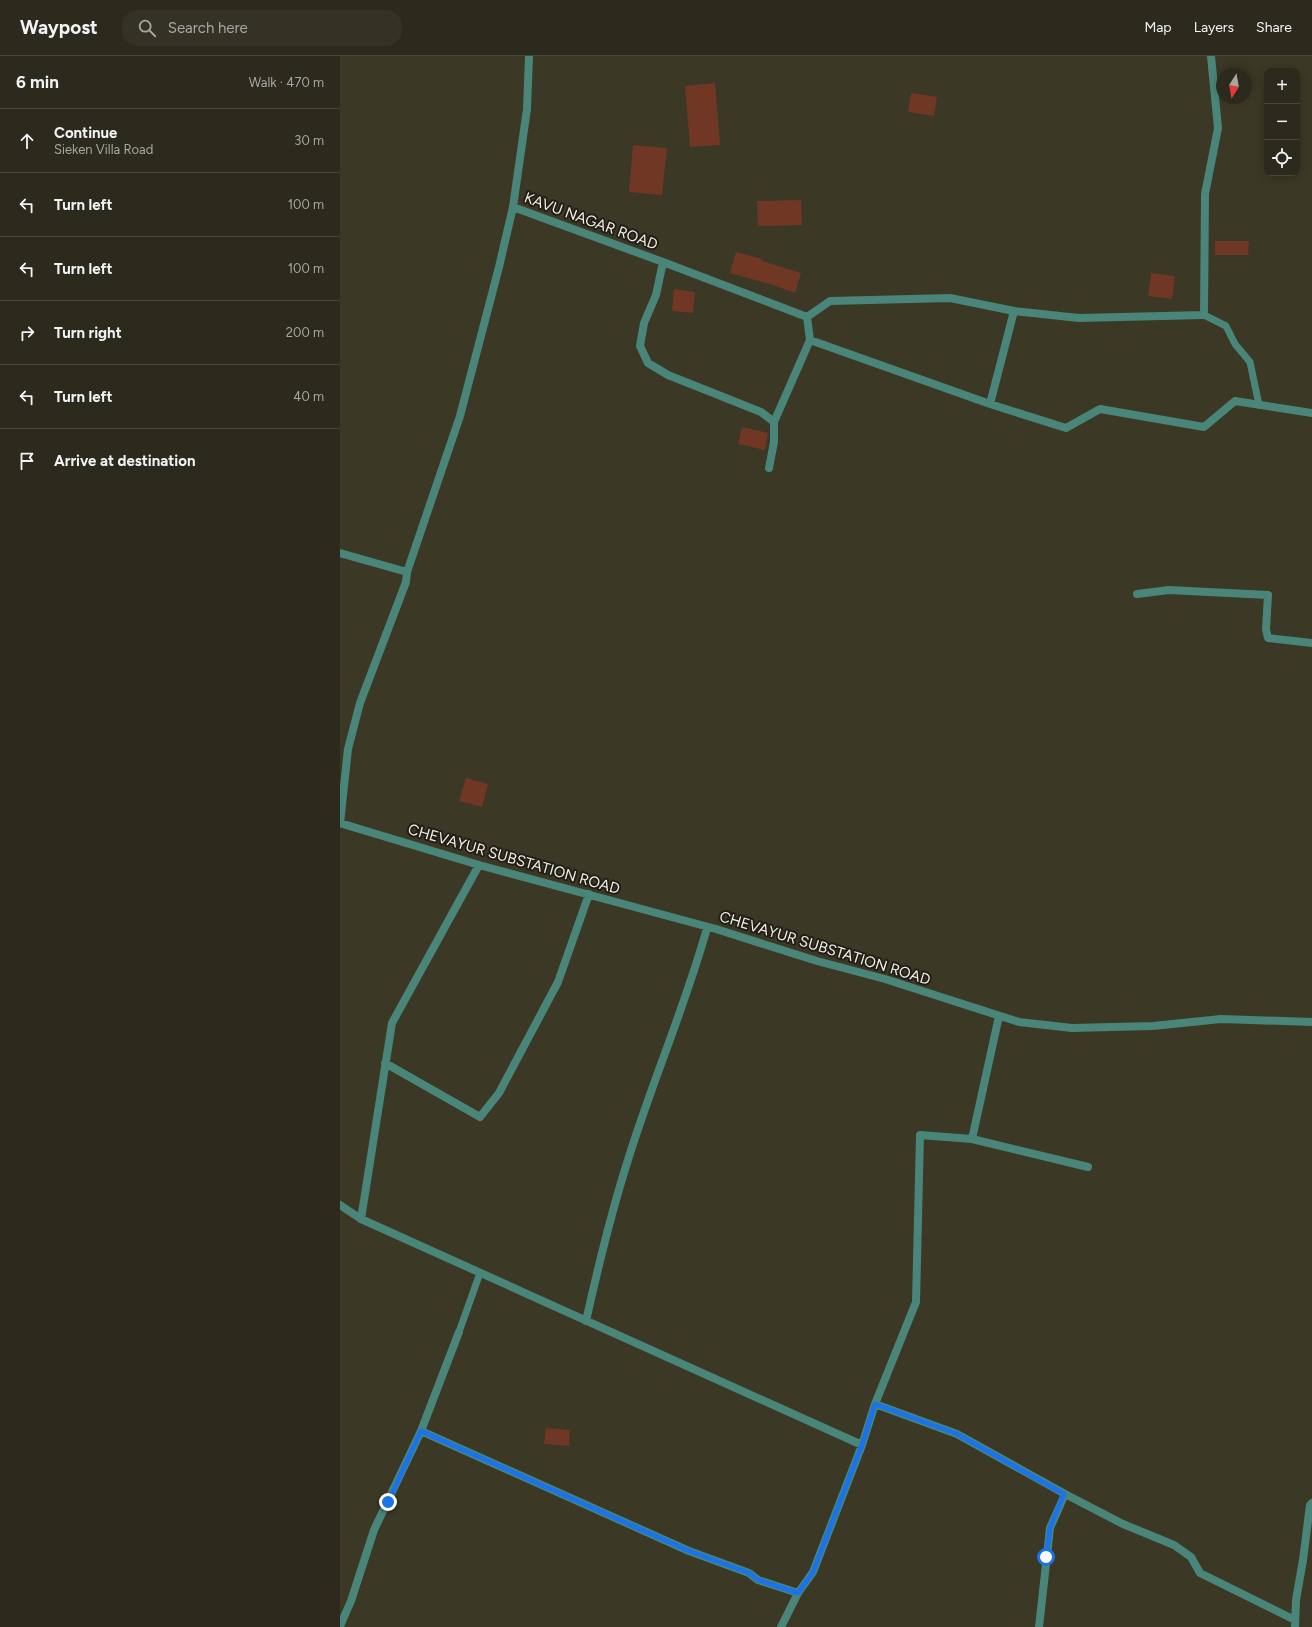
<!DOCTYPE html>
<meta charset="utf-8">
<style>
:root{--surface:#2c2a1c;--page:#343225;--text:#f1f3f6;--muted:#a6a7a3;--line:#48463b}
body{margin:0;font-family:Figtree,sans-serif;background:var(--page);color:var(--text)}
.controls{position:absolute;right:12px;top:12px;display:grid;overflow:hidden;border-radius:8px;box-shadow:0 2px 10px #0003}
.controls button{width:36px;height:36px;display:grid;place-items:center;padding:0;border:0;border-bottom:1px solid var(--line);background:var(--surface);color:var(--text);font:20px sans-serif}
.compass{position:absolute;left:876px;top:12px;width:36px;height:36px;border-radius:50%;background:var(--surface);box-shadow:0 2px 10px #0003;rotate:191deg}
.stop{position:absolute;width:12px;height:12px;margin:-9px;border:3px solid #1a73e8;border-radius:50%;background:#fff}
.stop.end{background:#1a73e8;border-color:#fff;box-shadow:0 1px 4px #0008}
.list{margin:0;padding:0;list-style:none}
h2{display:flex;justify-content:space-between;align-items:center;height:52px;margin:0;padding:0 16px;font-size:17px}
h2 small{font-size:13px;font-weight:400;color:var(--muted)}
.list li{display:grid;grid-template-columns:26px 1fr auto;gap:12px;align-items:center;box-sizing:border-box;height:64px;padding:0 16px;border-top:1px solid var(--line)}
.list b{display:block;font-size:15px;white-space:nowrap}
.list p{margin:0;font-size:13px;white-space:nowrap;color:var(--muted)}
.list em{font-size:13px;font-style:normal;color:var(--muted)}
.icon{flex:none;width:22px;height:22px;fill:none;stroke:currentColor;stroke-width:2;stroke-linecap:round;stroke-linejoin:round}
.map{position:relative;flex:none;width:972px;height:1571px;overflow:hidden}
header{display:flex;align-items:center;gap:24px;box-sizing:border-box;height:56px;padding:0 20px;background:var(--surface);border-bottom:1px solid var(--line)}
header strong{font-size:19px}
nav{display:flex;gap:22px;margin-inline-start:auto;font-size:14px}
.search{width:280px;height:36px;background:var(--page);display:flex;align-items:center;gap:10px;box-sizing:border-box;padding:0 14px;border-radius:16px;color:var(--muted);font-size:15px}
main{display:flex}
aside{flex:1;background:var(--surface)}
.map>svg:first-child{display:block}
</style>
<header>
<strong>Waypost</strong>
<div class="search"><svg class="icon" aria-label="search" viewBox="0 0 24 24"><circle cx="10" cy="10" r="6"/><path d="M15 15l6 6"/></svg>Search here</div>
<nav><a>Map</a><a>Layers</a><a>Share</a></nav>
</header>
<main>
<aside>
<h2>6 min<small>Walk · 470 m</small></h2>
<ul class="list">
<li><svg class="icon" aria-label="ahead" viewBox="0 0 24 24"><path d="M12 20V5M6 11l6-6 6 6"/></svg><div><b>Continue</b><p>Sieken Villa Road</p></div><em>30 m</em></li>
<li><svg class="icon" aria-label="left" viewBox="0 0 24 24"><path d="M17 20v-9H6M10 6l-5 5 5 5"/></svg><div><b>Turn left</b></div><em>100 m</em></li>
<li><svg class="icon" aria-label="left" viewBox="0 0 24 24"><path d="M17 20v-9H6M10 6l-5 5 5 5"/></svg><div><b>Turn left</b></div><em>100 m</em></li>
<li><svg class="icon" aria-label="right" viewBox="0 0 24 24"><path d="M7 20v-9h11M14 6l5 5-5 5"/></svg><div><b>Turn right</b></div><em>200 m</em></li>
<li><svg class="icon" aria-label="left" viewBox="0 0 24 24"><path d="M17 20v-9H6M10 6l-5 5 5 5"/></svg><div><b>Turn left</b></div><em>40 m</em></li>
<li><svg class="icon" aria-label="arrive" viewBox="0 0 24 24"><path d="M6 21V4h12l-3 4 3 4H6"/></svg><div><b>Arrive at destination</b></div></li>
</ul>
</aside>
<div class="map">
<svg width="972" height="1571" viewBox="0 0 972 1571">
<rect width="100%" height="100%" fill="#3b3825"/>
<path fill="#703725" d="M375,27L380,89L350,91L345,30Z
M571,37L597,41L594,60L568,56Z
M293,89L327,92L322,139L289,136Z
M461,144L462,169L418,170L417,145Z
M875,185H909L908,199H875Z
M396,196L422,203V205L461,217L455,237L433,229L390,217Z
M811,217L835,220L832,243L808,240Z
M334,233L355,236L353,257L332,255Z
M402,371L428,377L425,394L398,388Z
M126,722L148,728L142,751L119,745Z
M206,1372L230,1374L229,1390L204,1388Z"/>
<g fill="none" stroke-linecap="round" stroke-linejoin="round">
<path stroke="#498578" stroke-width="7" d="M864,259L886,270L895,288L910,306L919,349
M119,1276L140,1217"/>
<path stroke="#498578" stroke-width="8" d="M189,0L187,53L173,151L323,206L316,239L304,267L300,290L308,307L328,319L421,356L434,366V386L429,412
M323,206L467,261L470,284L434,366
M467,261L490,245L610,242L674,255
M470,284L650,348L726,372L760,353L864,371L895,345L972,357
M650,348L674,255L739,262L864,259L865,138L878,72L871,0
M0,497L67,516
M797,538L829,534L928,539L926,573L928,582L972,587
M0,767L139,809L376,873L477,905L545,923L679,966L732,972L813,970L881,963L972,966
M0,767L8,693L20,647L66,526L67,516L120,360L159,211L173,151
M45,1007L140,1061L159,1037L218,926L249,838
M632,1083L748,1111
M0,1149L21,1163L522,1389
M21,1163L52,967L139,809
M246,1265C258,1211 271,1157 288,1104C312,1026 345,951 367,872
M535,1348L617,1378L725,1438
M81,1375L119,1276
M0,1570L11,1545L34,1474L81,1375L349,1495L409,1517L418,1524L458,1537L473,1516L522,1389L535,1348L576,1246L580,1079L632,1083L659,960
M441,1571L458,1537
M699,1571L710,1472L725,1438L783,1468L834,1489L851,1501L860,1517L955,1564
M955,1571L956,1544L963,1504L970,1449L972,1447"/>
</g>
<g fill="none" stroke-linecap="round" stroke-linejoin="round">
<path stroke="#1a73e8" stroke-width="5" d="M48,1446L81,1375L349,1495L409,1517L418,1524L458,1537L473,1516L522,1389L535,1348L617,1378L724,1438L710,1472L706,1501"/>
</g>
<g text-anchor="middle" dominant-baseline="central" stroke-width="4" stroke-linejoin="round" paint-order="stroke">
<g font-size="15" fill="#f2f0e5" stroke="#211f17">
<text transform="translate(251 165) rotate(20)">KAVU NAGAR ROAD</text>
<text transform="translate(174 803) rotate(16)">CHEVAYUR SUBSTATION ROAD</text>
<text transform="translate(485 892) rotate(17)">CHEVAYUR SUBSTATION ROAD</text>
</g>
</g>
</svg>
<div class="controls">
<button>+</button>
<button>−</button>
<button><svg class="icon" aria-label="locate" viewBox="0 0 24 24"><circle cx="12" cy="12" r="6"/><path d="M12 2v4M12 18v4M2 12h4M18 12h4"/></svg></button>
</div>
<svg class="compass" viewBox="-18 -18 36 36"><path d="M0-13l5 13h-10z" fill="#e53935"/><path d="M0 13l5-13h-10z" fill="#a6a7a3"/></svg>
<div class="stop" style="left:706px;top:1501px"></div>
<div class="stop end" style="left:48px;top:1446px"></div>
</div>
</main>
